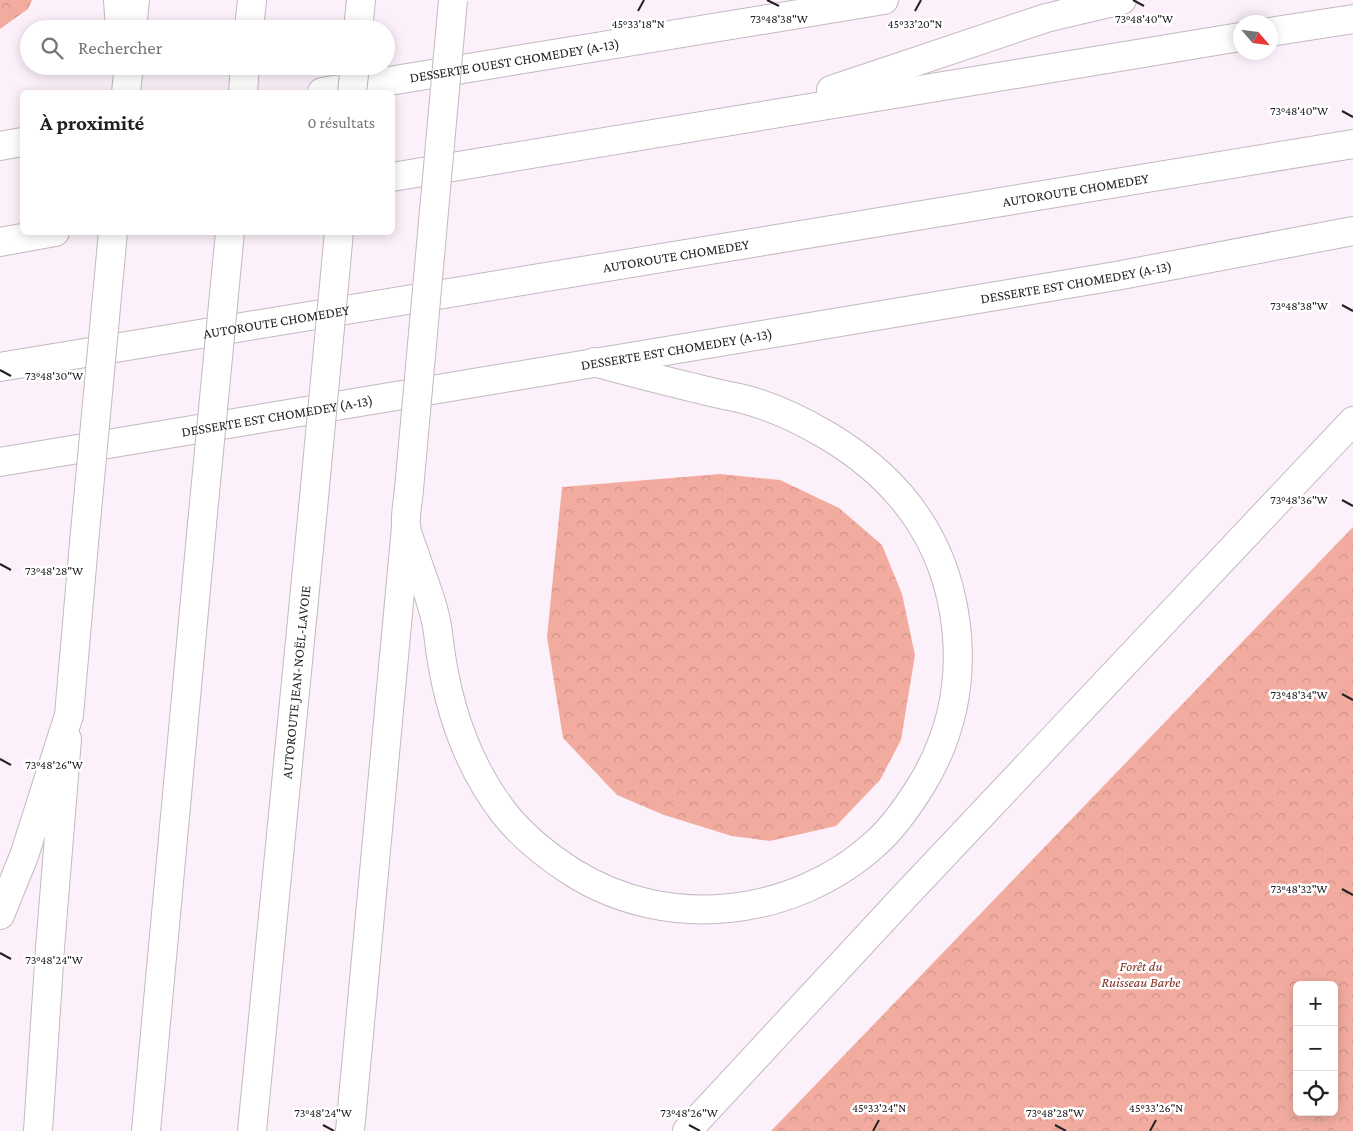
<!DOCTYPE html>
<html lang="fr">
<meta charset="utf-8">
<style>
:root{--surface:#fff;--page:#f2f2f2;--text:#202124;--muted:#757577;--line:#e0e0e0}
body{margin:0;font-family:"Crimson Pro",serif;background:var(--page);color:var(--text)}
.controls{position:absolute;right:15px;bottom:15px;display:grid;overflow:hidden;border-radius:8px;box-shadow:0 2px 12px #0003}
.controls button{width:45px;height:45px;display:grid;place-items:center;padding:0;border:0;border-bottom:1px solid var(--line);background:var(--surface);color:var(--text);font:25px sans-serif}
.compass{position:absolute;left:1233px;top:15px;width:45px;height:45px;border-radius:50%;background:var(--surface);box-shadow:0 2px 12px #0003;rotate:118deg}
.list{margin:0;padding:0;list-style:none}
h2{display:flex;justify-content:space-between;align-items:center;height:65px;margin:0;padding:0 20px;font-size:21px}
h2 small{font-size:16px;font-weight:400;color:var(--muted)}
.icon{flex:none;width:28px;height:28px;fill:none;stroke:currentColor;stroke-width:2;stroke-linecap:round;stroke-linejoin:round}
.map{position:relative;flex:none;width:1353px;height:1131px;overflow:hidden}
.search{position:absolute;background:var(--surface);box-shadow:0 2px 12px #0003;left:20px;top:20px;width:375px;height:55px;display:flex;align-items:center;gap:12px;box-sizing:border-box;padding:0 18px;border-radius:28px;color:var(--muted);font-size:19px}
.panel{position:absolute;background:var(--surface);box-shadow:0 2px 12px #0003;left:20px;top:90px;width:375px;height:145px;border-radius:8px}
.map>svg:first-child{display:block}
</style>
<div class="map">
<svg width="1353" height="1131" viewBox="0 0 1353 1131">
<defs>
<pattern id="forest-crowns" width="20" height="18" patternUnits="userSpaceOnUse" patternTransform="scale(1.25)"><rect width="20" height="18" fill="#f2ac9f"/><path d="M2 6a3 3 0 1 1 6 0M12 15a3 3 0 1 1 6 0" fill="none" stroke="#cf9489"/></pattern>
</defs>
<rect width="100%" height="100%" fill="#fcf1fa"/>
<path fill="url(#forest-crowns)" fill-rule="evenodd" d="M0,0H32L28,9L0,29Z
M720,474L780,480L839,508L882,545L902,594L915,655L901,740L880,780L836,826L770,841L732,836L664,815L617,795L563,738L547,637L562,487Z
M1353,527V1131H771L1352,528ZM1297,985H1334V1112H1297Z"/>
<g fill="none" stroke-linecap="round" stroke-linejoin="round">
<g stroke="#c3b9c2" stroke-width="30">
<g id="primary">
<path d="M118,0L120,29"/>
<path id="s1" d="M322,92L884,0"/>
<path d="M0,146L22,142"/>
<path id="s2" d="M0,462L1116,276L1353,231"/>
<path d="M38,1131L50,948L67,739"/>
<path d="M350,1131L406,527"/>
<path d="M687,1131L904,897L1353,421"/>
</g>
</g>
<g stroke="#c3b9c2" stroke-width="30">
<g id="motorway">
<path d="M132,29L135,0"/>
<path d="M249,29L252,0"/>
<path d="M358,29L361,0"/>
<path d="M1270,32L1353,19"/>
<path d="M831,90L1046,18L1122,0"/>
<path d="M126,92L129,66"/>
<path d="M243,92L245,66"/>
<path d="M392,177L1240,37"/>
<path d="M0,242L55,232"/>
<path id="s3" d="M0,367L1353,144"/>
<path d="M409,489C408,501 405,514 406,526C407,535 412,546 415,555C423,580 435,607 438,633C445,698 464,761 504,813C523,837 547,856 572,872C667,932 794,918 876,843C895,826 909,805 922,784C954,731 964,672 954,612C941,533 895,476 828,436C801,420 770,405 739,398C724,395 710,392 695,388C661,380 627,371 594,362"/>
<path d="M0,915L24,856L69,715L84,543"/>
<path d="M146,1131L202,524"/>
<path id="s4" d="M252,1131L313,508"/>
</g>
</g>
<use href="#primary" stroke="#fff" stroke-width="28"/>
<use href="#motorway" stroke="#fff" stroke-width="28"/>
<g stroke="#c3b9c2" stroke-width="30" stroke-linecap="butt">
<path id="motorway-bridge" d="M352,92L355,66
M409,489L453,0
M313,508L339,232
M202,524L230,232
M84,543L113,232"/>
</g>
<use href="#motorway-bridge" stroke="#fff" stroke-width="28"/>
</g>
<path fill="none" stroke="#242024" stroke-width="2" d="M767,0L779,6M1133,0L1144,6M638,11L644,0M915,11L921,0M1342,111L1353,117M1342,305L1353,311M0,370L11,376M1342,500L1353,506M0,564L11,570M1342,694L1353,700M0,759L11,765M1342,889L1353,895M0,953L11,959M323,1125L334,1131M689,1125L700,1131M1055,1125L1066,1131M873,1131L879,1120M1150,1131L1156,1120"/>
<g text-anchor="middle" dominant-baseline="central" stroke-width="5" stroke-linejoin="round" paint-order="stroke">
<g font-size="14" fill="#242024" stroke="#fff">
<text stroke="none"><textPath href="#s1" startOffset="195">DESSERTE OUEST CHOMEDEY (A-13)</textPath></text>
<text stroke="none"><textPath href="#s3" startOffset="1090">AUTOROUTE CHOMEDEY</textPath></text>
<text stroke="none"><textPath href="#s3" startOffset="685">AUTOROUTE CHOMEDEY</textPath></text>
<text stroke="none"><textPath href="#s2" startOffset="1091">DESSERTE EST CHOMEDEY (A-13)</textPath></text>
<text stroke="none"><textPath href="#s3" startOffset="280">AUTOROUTE CHOMEDEY</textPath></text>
<text stroke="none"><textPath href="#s2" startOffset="686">DESSERTE EST CHOMEDEY (A-13)</textPath></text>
<text stroke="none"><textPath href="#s2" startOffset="281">DESSERTE EST CHOMEDEY (A-13)</textPath></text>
<text stroke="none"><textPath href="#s4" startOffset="451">AUTOROUTE JEAN-NOËL-LAVOIE</textPath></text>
</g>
<g font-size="14" font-style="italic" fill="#802f23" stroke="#fff">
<text x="1141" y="966">Forêt du<tspan x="1141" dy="16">Ruisseau Barbe</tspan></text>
</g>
</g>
<g font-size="12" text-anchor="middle" fill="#242024" stroke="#fff" stroke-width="5" stroke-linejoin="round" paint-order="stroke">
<text x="1144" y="23">73°48'40"W</text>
<text x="779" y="23">73°48'38"W</text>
<text x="638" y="28">45°33'18"N</text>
<text x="915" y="28">45°33'20"N</text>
<text x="1299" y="115">73°48'40"W</text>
<text x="1299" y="310">73°48'38"W</text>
<text x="54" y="380">73°48'30"W</text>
<text x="1299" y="504">73°48'36"W</text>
<text x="54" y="575">73°48'28"W</text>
<text x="1299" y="699">73°48'34"W</text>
<text x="54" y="769">73°48'26"W</text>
<text x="1299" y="893">73°48'32"W</text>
<text x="54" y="964">73°48'24"W</text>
<text x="879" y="1112">45°33'24"N</text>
<text x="1156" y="1112">45°33'26"N</text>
<text x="323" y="1117">73°48'24"W</text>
<text x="689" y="1117">73°48'26"W</text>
<text x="1055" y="1117">73°48'28"W</text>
</g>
</svg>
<div class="controls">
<button>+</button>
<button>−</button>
<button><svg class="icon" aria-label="locate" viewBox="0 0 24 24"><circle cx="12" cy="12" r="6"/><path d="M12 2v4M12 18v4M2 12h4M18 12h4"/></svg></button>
</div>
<svg class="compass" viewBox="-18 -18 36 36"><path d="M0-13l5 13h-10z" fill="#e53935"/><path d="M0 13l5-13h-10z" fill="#757577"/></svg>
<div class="search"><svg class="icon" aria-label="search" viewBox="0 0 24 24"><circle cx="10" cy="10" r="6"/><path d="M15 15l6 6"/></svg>Rechercher</div>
<section class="panel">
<h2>À proximité<small>0 résultats</small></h2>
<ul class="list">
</ul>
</section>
</div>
